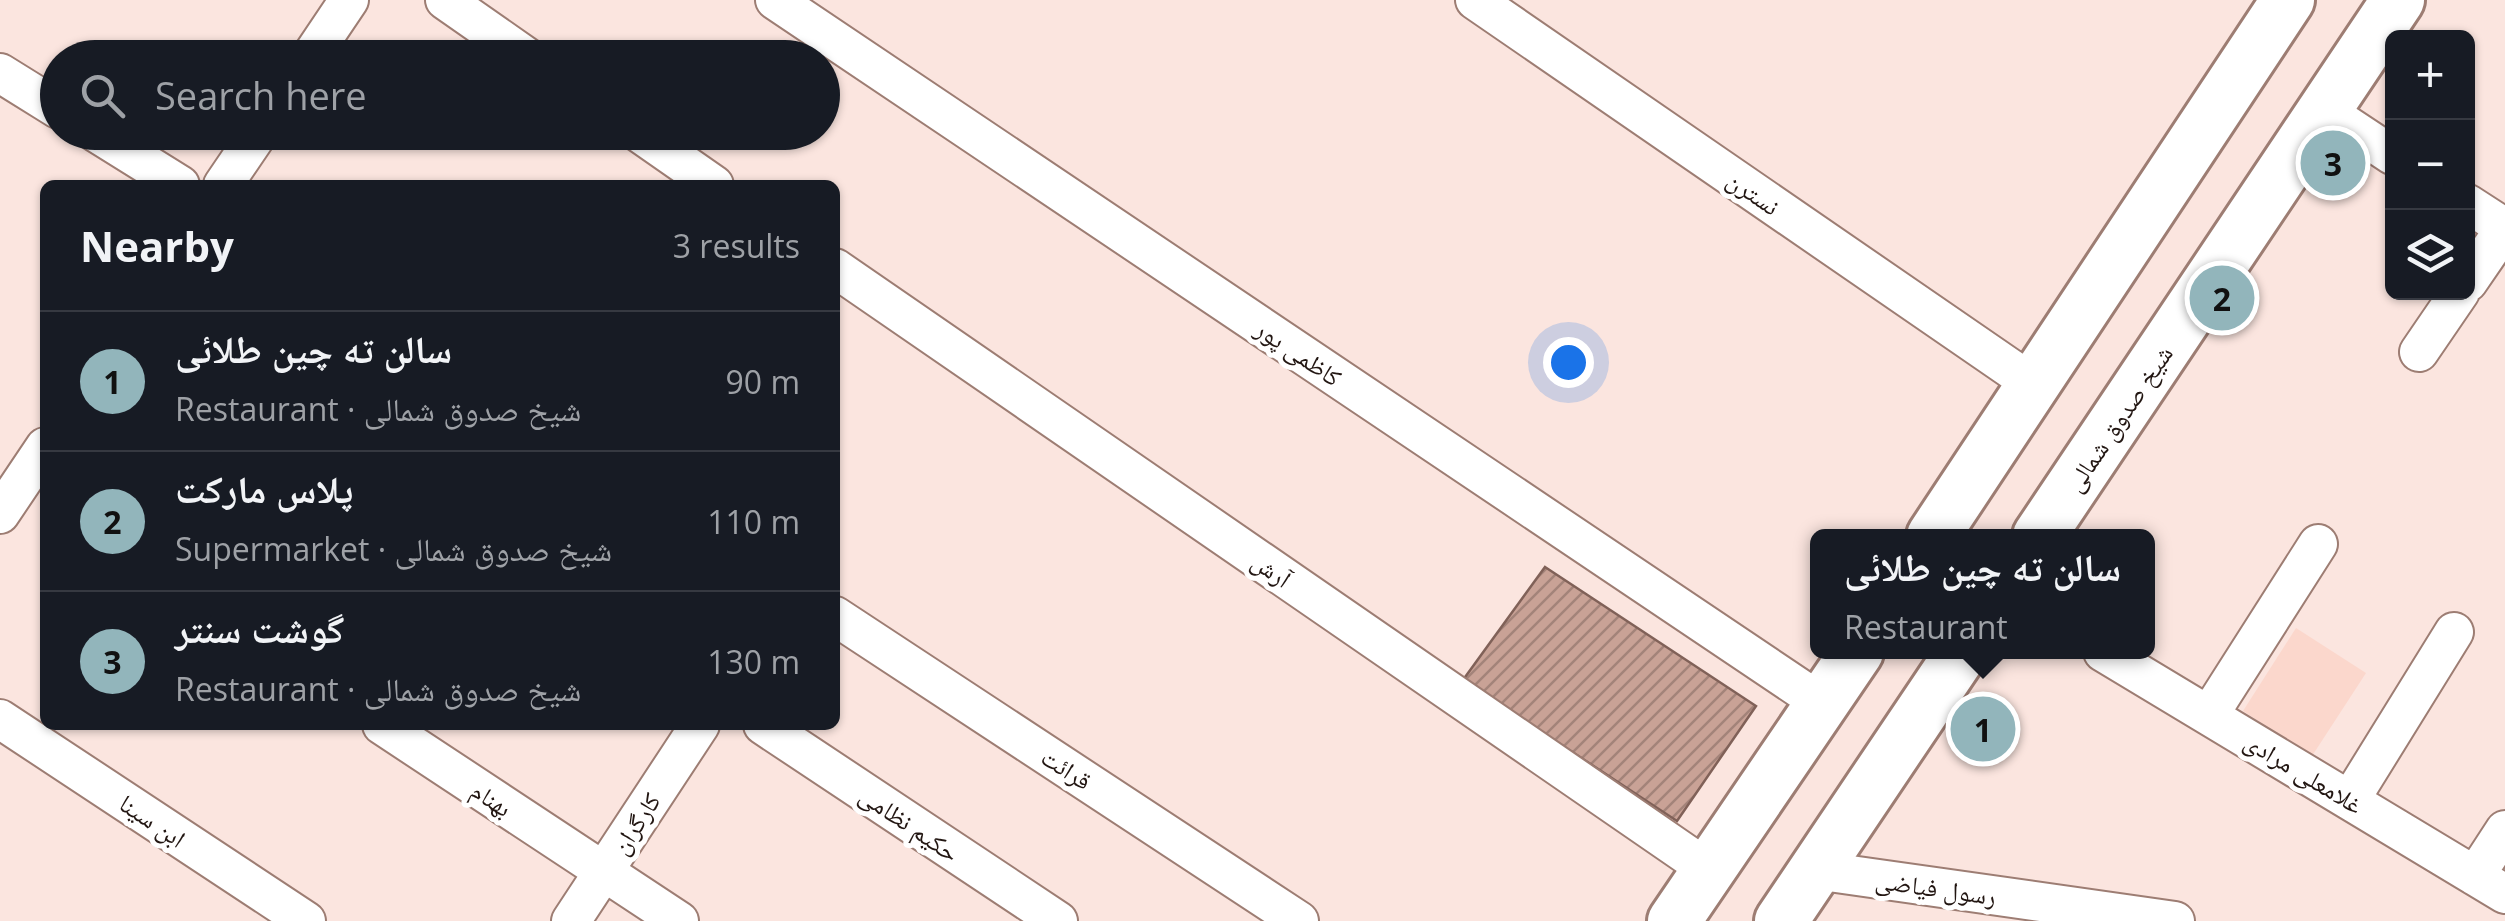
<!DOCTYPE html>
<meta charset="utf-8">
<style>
:root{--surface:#171b24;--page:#242831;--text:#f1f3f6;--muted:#9ea1a6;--line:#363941;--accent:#92b5bb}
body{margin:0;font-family:"Open Sans","Noto Naskh Arabic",sans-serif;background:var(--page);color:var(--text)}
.controls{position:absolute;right:30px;top:30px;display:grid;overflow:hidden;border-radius:15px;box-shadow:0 2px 8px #0004}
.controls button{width:90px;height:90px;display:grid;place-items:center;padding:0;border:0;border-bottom:2px solid var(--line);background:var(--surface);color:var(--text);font:50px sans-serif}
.you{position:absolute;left:1568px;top:362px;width:35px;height:35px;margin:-25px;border:8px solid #fff;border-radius:50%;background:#1a73e8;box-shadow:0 0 0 15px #1a73e833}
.badge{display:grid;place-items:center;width:65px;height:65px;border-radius:50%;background:var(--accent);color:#111;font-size:32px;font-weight:700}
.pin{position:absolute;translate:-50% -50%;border:5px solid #fff;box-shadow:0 2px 10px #0006}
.popup{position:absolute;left:1810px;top:529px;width:345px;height:130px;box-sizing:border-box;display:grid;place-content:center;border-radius:15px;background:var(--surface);filter:drop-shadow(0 2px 8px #0005);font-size:32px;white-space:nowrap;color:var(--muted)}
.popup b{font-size:38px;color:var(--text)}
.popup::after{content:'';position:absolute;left:50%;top:100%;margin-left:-20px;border:20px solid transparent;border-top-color:var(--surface)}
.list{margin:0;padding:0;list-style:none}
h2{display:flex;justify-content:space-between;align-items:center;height:130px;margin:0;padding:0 40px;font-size:42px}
h2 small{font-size:32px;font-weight:400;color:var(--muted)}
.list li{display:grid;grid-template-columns:65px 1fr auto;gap:30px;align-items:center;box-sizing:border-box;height:140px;padding:0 40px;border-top:2px solid var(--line)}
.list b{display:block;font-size:38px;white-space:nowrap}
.list p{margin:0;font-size:32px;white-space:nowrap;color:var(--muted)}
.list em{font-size:32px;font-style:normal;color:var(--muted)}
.icon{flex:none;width:55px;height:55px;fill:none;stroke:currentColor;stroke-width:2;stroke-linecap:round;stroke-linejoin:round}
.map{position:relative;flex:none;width:2505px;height:921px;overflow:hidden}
.search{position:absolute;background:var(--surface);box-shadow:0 2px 8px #0004;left:40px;top:40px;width:800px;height:110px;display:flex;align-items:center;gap:25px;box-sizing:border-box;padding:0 35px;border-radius:55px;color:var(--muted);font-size:38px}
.panel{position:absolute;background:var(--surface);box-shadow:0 2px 8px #0004;left:40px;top:180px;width:800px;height:550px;border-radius:15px}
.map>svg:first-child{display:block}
</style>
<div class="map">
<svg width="2505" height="921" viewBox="0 0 2505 921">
<defs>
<pattern id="building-hatch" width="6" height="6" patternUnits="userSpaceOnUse" patternTransform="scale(2.5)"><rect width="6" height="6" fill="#c9a296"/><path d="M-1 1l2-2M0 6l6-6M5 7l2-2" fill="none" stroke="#a38379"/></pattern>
</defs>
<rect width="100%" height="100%" fill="#fbe5df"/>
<path fill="#fbd7cc" d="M2296,628L2366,673L2312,756L2243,711Z"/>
<path fill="url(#building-hatch)" stroke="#806158" stroke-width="2.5" d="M1545,567L1756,706L1677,821L1463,680Z"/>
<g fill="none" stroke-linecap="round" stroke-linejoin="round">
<g stroke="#9d7d73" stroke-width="42">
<path id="minor" d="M445,0L528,58
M775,0L1823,704
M1475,0L2033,384
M310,58L349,0
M0,73L58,109
M2324,110L2392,155
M95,132L180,185
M638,132L714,185
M223,185L259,132
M2468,204L2505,228
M835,268L1709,870
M2468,282L2505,228
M2419,352L2460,292
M0,514L45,447
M835,616L1299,921
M2103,652L2505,894
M2209,715L2318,544
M0,719L306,921
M382,725L679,921
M763,725L1058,921
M2350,800L2454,632
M1815,870L2175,921
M2475,876L2505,830
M571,921L700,725"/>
</g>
<g stroke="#9d7d73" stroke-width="58">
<path id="secondary" d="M1933,536L2288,0
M2039,536L2398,0
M1674,921L1857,652
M1781,921L1962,652"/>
</g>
<use href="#minor" stroke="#fff" stroke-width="38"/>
<use href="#secondary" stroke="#fff" stroke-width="52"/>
</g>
<g text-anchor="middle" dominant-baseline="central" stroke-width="10" stroke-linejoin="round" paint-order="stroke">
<g font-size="25" fill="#221612" stroke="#fff">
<text transform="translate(1754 192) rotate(35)">نسترن</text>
<text transform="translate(1299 352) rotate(34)">کاظمی پور</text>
<text transform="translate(2118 418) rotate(-56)">شیخ صدوق شمالی</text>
<text transform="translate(1272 569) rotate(35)">آرش</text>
<text transform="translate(1067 768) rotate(33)">قرائت</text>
<text transform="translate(2304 772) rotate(31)">غلامعلی مرادی</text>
<text transform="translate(492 798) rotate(33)">بهنام</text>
<text transform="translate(153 820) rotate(34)">ابن سینا</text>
<text transform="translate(635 823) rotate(-57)">کارگران</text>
<text transform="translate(910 823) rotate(34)">حکیم نظامی</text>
<text transform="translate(1936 887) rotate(8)">رسول فیاضی</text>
</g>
</g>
</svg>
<div class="controls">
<button>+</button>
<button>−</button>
<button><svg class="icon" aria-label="layers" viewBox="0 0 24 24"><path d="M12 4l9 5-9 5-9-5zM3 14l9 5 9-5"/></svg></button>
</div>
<div class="you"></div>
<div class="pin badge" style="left:1983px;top:729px">1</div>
<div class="popup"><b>سالن ته چین طلائی</b>Restaurant</div>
<div class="pin badge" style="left:2222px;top:298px">2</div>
<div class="pin badge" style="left:2333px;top:163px">3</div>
<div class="search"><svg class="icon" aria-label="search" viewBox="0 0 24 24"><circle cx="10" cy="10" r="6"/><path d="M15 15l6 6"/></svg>Search here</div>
<section class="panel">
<h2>Nearby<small>3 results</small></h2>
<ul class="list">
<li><span class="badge">1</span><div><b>سالن ته چین طلائی</b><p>Restaurant · شیخ صدوق شمالی</p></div><em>90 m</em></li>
<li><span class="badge">2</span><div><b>پلاس مارکت</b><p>Supermarket · شیخ صدوق شمالی</p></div><em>110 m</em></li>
<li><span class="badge">3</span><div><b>گوشت سنتر</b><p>Restaurant · شیخ صدوق شمالی</p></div><em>130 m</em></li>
</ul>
</section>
</div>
